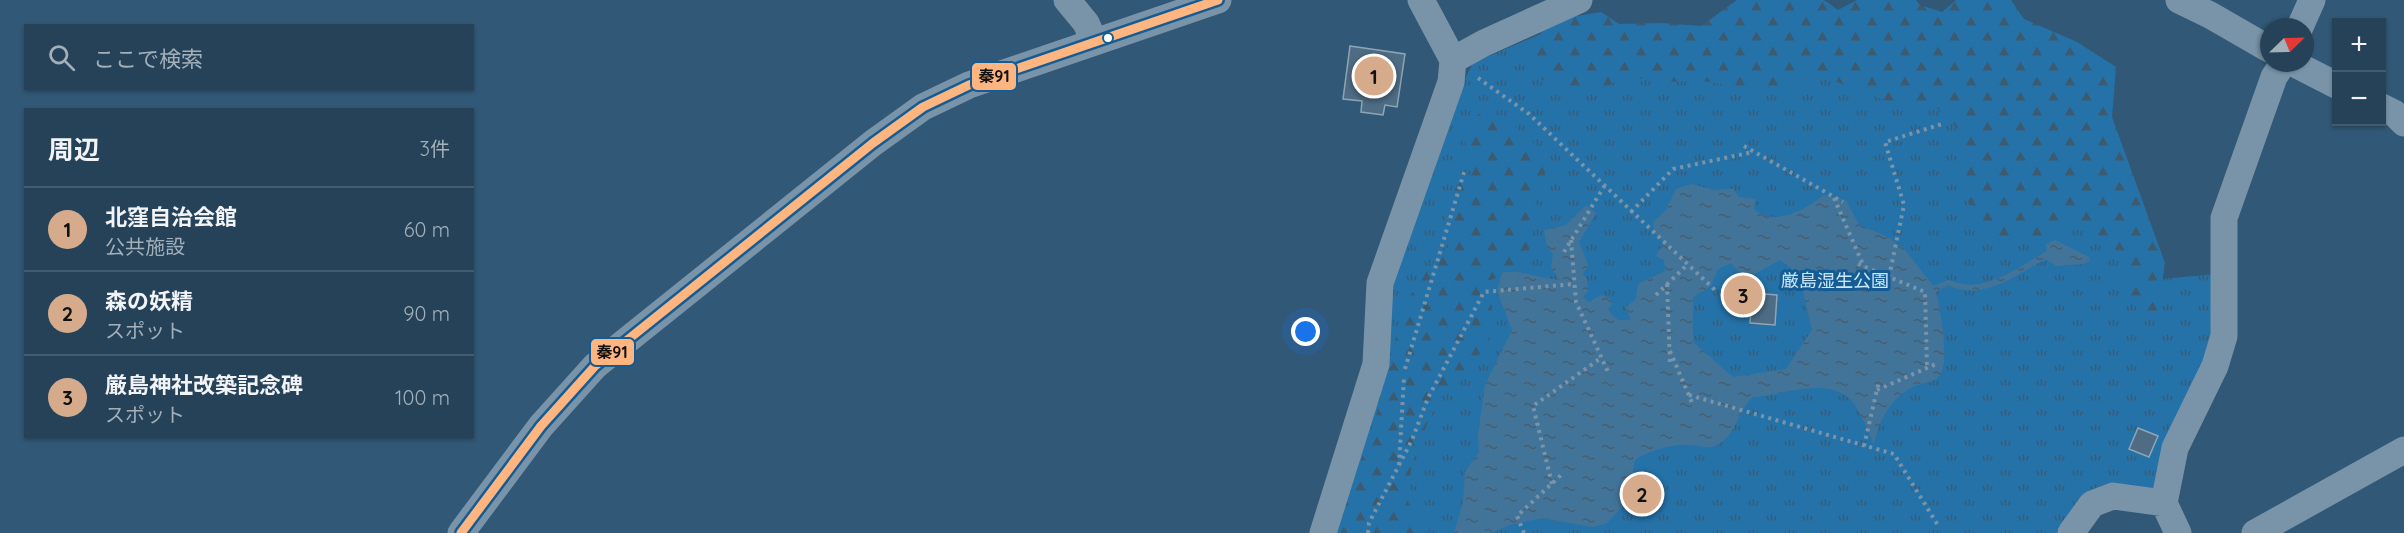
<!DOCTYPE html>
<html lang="ja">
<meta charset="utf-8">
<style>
:root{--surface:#254258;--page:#2d495e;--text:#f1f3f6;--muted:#a3b0ba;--line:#425b6e;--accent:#d6ab8b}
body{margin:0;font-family:Quicksand,"Noto Sans JP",sans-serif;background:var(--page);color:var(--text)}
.controls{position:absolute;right:18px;top:18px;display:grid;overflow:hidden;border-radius:0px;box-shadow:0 2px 4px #0004}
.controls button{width:54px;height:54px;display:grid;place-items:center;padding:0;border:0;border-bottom:2px solid var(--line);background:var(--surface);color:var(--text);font:30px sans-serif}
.compass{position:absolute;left:2260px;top:18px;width:54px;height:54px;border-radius:50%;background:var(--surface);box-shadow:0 2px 4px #0004;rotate:67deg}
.you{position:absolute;left:1306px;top:332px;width:21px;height:21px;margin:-15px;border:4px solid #fff;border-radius:50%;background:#1a73e8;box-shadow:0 0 0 9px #1a73e833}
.badge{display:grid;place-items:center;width:39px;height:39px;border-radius:50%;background:var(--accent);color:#111;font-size:20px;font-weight:700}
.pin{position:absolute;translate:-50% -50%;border:3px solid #fff;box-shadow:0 2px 6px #0006}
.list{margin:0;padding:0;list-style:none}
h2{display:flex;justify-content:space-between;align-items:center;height:78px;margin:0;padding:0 24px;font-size:26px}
h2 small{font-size:20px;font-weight:400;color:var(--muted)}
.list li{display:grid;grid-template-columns:39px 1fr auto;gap:18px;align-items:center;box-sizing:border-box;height:84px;padding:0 24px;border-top:2px solid var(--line)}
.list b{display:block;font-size:22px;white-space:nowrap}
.list p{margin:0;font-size:20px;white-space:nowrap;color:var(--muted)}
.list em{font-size:20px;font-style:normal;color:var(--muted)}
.icon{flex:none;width:33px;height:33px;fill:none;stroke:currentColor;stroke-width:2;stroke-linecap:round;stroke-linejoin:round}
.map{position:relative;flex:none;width:2404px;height:533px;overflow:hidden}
.search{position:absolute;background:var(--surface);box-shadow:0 2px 4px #0004;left:24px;top:24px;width:450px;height:66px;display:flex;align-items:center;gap:15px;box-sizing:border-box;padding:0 21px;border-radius:0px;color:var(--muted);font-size:22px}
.panel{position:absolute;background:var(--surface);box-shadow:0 2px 4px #0004;left:24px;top:108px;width:450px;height:330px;border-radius:0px}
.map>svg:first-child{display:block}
</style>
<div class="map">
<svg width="2404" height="533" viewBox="0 0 2404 533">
<defs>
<pattern id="grass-tufts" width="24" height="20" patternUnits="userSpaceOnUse" patternTransform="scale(1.5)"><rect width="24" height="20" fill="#2572a8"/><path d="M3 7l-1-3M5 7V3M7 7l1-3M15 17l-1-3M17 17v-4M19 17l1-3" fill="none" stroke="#3c5b71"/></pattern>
<pattern id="forest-firs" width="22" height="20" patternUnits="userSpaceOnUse" patternTransform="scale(1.5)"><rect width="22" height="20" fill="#2572a8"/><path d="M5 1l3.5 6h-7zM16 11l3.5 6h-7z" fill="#3c5b71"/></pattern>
<pattern id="water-ripples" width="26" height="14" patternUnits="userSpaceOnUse" patternTransform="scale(1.5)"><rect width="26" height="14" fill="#42749a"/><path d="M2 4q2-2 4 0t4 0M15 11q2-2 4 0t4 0" fill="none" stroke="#485e6f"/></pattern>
</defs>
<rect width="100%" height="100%" fill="#315876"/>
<path fill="url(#grass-tufts)" d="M1569,22L1638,38L1843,26L2162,279L2216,274L2220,337L2153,491L2060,533H1330L1388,293L1462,85L1473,63Z"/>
<path fill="url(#forest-firs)" d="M1737,0H1824L1838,10L1857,0H1916L1920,5L1942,12L1956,0H2011L2024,19L2077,42L2116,67L2112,117L2165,263L2158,312L2141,316L2128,291L2122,256L2107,242L2089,231L2072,226L2034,240L1999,236L1960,193L1961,132L1933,104L1903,107L1813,73L1783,94L1697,80L1658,83L1630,76L1594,91L1556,89L1540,78L1529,54L1548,21L1601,12L1619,24L1661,23L1701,26Z
M1486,111L1505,118L1545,153V188L1528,215L1533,233L1525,266L1486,282L1492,307L1489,344L1436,403L1412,461L1408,502L1424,524L1426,533H1336L1375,420L1404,305L1430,266L1452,243C1441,214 1445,190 1472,173V155L1463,137L1469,119Z"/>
<path fill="url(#water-ripples)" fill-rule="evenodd" d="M1692,184L1713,190L1733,189L1739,197L1755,199L1754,209C1774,228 1807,209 1824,195L1846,200L1859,225L1888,237L1906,251L1933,286L1949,280C1984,296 2017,267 2047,251L2046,244L2055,240L2089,257L2090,261L2083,264L2056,266L2046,259C2015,275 1984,302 1948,285L1936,292C1940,308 1950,361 1940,375C1934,384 1920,382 1911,388C1889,400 1879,421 1874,444C1867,430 1859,404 1845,395C1820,379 1780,395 1753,397C1738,410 1736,436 1717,445C1706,450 1700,445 1689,445C1672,444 1649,450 1635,460L1627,502L1606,524L1592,527L1542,518L1509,525L1491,533H1454L1463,502L1465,472L1479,452L1478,435L1485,385L1512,330L1497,291L1502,273C1513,268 1543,279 1559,280L1551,268L1553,254L1547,246L1544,230L1566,225L1586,205L1596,213L1579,242L1588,265L1583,274L1587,279L1588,291L1583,297L1589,302L1601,295L1609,298L1612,304L1608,310L1618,320H1631L1626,307L1636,299L1638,284L1665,271L1664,260L1656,256L1664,242L1654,232L1653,222L1666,210L1676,189ZM1780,260L1799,274L1812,330L1786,369L1733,377L1693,342V297L1711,286L1718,269L1731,263L1745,279Z"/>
<path fill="#4e6d85" stroke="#8ea5b7" stroke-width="1.5" d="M1350,46L1405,54L1397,107L1385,105L1383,115L1361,112L1362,101L1343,99Z
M1752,293L1777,295L1775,325L1750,323Z
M2138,428L2158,436L2149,457L2129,449Z"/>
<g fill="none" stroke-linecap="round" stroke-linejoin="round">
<path stroke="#7994a9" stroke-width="4" stroke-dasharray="3 4.5" stroke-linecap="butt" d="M1478,78L1529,114L1716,291
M1744,146L1843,202
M1834,198L1864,267
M1631,212L1673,169L1753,152
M1571,240L1576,302L1609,374
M1564,252L1605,185
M1858,264L1925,292L1927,368
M1889,277L1904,205L1885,142L1942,124
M1667,284L1670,365
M1656,295L1688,264
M1670,351L1693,405
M1405,369L1465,169
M1877,390L1936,364
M1689,395L1894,454L1939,527
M1864,446L1879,381
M1399,465L1404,377
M1552,484L1533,406L1601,358
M1368,533L1369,523L1412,440L1428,398L1484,292L1574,284
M1524,533L1517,516L1561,475"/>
<path stroke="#7994a9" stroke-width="27" d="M1067,0L1086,23L1094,41
M2179,0L2210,15L2269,49
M2300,27L2312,0
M1453,60L1484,43L1579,0
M2293,63L2336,85
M2382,107L2394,113L2404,123
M461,533L541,426L595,366L873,143L923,107L969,85L1218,0
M1323,533L1376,364L1380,283L1451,82L1453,60L1421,0
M2071,533L2092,504L2113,496L2164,503
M2178,533L2164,503L2175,448L2215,366L2224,336V218L2274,77L2283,63
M2255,533L2404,450"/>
<g stroke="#145c93" stroke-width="14">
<path id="bus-1" d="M461,533L541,426L595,366L873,143L923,107L969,85L1218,0"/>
</g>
<use href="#bus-1" stroke="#ffb580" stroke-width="9"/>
</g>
<circle fill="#fff" stroke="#145c93" stroke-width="2" cx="1108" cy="38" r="5"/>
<g text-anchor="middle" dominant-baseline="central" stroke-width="6" stroke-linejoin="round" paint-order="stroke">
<g font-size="18" fill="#cae7fc" stroke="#145c93">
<text x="1835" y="280">厳島湿生公園</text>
</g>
</g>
<g stroke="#145c93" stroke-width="2">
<rect x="971" y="62" width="46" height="29" rx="6" fill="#ffb580"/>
<rect x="590" y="338" width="45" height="28" rx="6" fill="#ffb580"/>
</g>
<g font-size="16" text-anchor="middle" font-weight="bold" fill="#111">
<text x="994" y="82">秦91</text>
<text x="612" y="358">秦91</text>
</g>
</svg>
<div class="controls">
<button>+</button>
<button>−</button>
</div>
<svg class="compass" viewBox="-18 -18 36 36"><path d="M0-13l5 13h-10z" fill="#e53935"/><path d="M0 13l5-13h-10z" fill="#a3b0ba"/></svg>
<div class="you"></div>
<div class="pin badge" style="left:1374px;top:76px">1</div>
<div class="pin badge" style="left:1642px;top:494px">2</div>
<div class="pin badge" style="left:1743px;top:295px">3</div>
<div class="search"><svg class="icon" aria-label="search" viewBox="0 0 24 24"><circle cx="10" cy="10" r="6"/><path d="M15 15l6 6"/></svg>ここで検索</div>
<section class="panel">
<h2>周辺<small>3件</small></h2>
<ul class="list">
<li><span class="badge">1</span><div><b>北窪自治会館</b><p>公共施設</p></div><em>60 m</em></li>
<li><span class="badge">2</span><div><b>森の妖精</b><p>スポット</p></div><em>90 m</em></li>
<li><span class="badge">3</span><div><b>厳島神社改築記念碑</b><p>スポット</p></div><em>100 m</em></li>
</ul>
</section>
</div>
